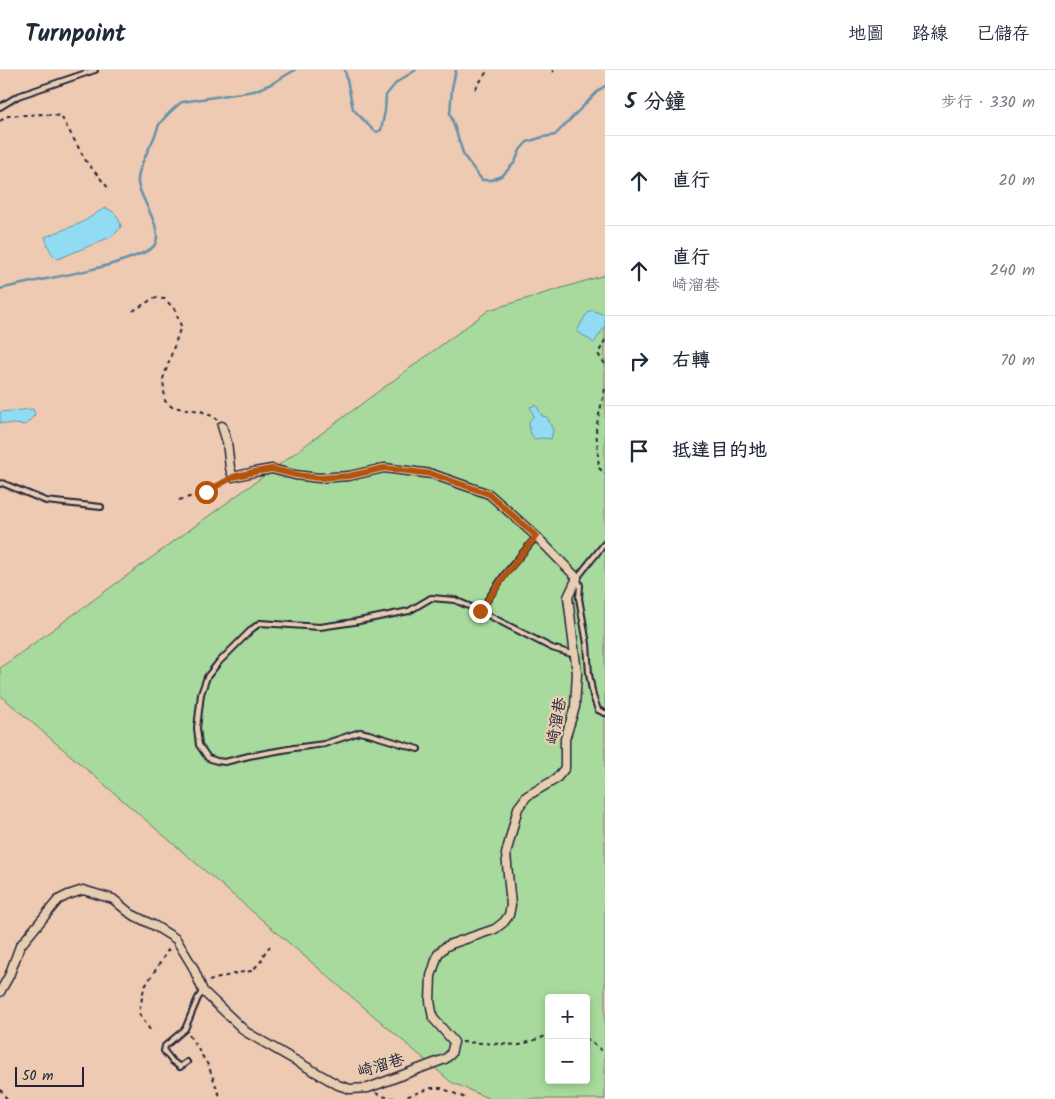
<!DOCTYPE html>
<html lang="zh-TW">
<meta charset="utf-8">
<style>
:root{--surface:#fff;--page:#f6f6f7;--text:#1f2937;--muted:#747a83;--line:#e0e1e3}
body{margin:0;font-family:Kalam,"LXGW WenKai TC",sans-serif;background:var(--page);color:var(--text)}
.controls{position:absolute;right:15px;bottom:15px;display:grid;overflow:hidden;border-radius:5px;box-shadow:0 2px 8px #0003}
.controls button{width:45px;height:45px;display:grid;place-items:center;padding:0;border:0;border-bottom:1px solid var(--line);background:var(--surface);color:var(--text);font:25px sans-serif}
.scale{position:absolute;left:15px;bottom:12px;width:69px;box-sizing:border-box;padding-left:5px;border:2px solid #22223b;border-top:0;font-size:14px;line-height:18px;white-space:nowrap;color:#22223b;-webkit-text-stroke:4px #e8ceb0;paint-order:stroke}
.stop{position:absolute;width:15px;height:15px;margin:-11px;border:4px solid #b45309;border-radius:50%;background:#fff}
.stop.end{background:#b45309;border-color:#fff;box-shadow:0 1px 5px #0008}
.list{margin:0;padding:0;list-style:none}
h2{display:flex;justify-content:space-between;align-items:center;height:65px;margin:0;padding:0 20px;font-size:21px}
h2 small{font-size:16px;font-weight:400;color:var(--muted)}
.list li{display:grid;grid-template-columns:32px 1fr auto;gap:15px;align-items:center;box-sizing:border-box;height:90px;padding:0 20px;border-top:1px solid var(--line)}
.list b{display:block;font-size:19px;white-space:nowrap}
.list p{margin:0;font-size:16px;white-space:nowrap;color:var(--muted)}
.list em{font-size:16px;font-style:normal;color:var(--muted)}
.icon{flex:none;width:28px;height:28px;fill:none;stroke:currentColor;stroke-width:2;stroke-linecap:round;stroke-linejoin:round}
.map{position:relative;flex:none;width:605px;height:1029px;overflow:hidden}
header{display:flex;align-items:center;gap:30px;box-sizing:border-box;height:70px;padding:0 25px;background:var(--surface);border-bottom:1px solid var(--line)}
header strong{font-size:24px}
nav{display:flex;gap:28px;margin-inline-start:auto;font-size:18px}
main{display:flex}
aside{flex:1;background:var(--surface)}
.map>svg:first-child{display:block}
</style>
<header>
<strong>Turnpoint</strong>
<nav><a>地圖</a><a>路線</a><a>已儲存</a></nav>
</header>
<main>
<div class="map">
<svg width="605" height="1029" viewBox="0 0 605 1029">
<rect width="100%" height="100%" fill="#eecab2"/>
<filter id="ink" filterUnits="userSpaceOnUse"><feTurbulence type="fractalNoise" baseFrequency=".02" numOctaves="2"/><feDisplacementMap in="SourceGraphic" scale="10" xChannelSelector="R" yChannelSelector="G"/><feConvolveMatrix kernelMatrix="1 2 1 2 8 2 1 2 1" color-interpolation-filters="sRGB"/></filter>
<g filter="url(#ink)">
<path fill="#a7da9c" stroke="#647e6c" fill-rule="evenodd" d="M605,205V1029H490L451,1012L0,625V598L265,405L489,240ZM549,928H586V1010H549Z"/>
<path fill="#92dcf3" stroke="#6592a9" d="M105,138C114,140 120,148 121,157L113,166L58,189C50,185 48,175 45,167L81,153Z
M591,240L605,245V256L594,273L577,261L586,245Z
M536,335L542,346L547,347L553,360L551,369L542,368L535,369C529,364 530,359 529,351L534,346L530,337Z
M33,339L35,345L25,355L0,353V342Z"/>
<g fill="none" stroke-linecap="round" stroke-linejoin="round">
<path stroke="#6592a9" stroke-width="2.5" d="M345,0L353,39L373,60L377,62L381,60L385,41L386,25L397,12L416,0
M456,0L452,18L450,43L464,86L482,110H492L503,105L515,92L520,80L527,72L543,67L555,65L599,20L605,16
M0,219C44,208 90,203 133,187C140,184 148,182 153,177C167,163 140,129 138,113C137,98 150,78 156,63C157,60 158,56 160,53C167,45 173,38 182,32L254,21L271,14L295,0"/>
<g stroke="#22223b" stroke-width="8">
<path id="lane" d="M0,37L18,26L95,0
M0,414L2,413L46,431L101,437
M605,473L577,508L580,515L579,528L587,574L589,604L593,626L598,640L605,643
M480,541L505,504L536,467
M418,679L369,664L360,662L324,674L294,678L249,686L225,692L217,691L208,688L199,675L197,658L201,624L207,607L218,593L252,559L260,553L320,557L354,552L409,541L431,528L455,530L480,541L552,578L575,585
M187,992L180,997L172,991L164,981L165,976L185,959L198,928L203,921"/>
</g>
<g stroke="#22223b" stroke-width="11">
<path id="street" d="M0,922L9,906L20,876L58,830L68,825L83,820L113,829L131,844L155,856L176,869L193,897L203,921L246,962L338,1015L350,1019L368,1018L445,989L451,984L454,972L433,948L430,931L431,906L438,884L445,877L451,874L495,859L504,852L509,845L511,835L506,784L518,738L527,726L556,709L565,698V669L575,637L577,603L568,527L577,508L537,467L489,424L432,404L384,398L349,406L319,408L295,405L272,399L254,402L233,407L230,398L227,372L222,356"/>
</g>
<path stroke="#22223b" stroke-width="2" stroke-dasharray="4 4" stroke-linecap="butt" d="M552,0L554,2
M475,19L488,0
M0,51L8,46L41,44L61,46L86,91L109,119
M133,241L154,228L165,229L175,240L181,256L163,309L165,331L172,337L201,341L214,347L217,350
M605,270L598,284L605,294
M605,319L596,358L599,398L605,404
M179,430L207,422L227,411
M209,911L237,903L252,901L262,890L264,884L270,876
M150,960L139,943L144,918L170,877
M189,965L208,995L221,1029
M586,968L605,983
M462,972L520,975L549,965
M0,1019L7,1029
M376,1023L381,1026L398,1029
M400,1029L431,1018H441L468,1029"/>
<use href="#lane" stroke="#e8ceb0" stroke-width="4"/>
<use href="#street" stroke="#e8ceb0" stroke-width="8"/>
</g>
</g>
<g fill="none" stroke-linecap="round" stroke-linejoin="round" filter="url(#ink)">
<path stroke="#b45309" stroke-width="6" d="M206,422L233,407L254,402L272,399L296,405L320,408L349,406L384,398L432,404L489,424L536,466L506,504L480,541"/>
</g>
<g text-anchor="middle" dominant-baseline="central" stroke-width="4.5" stroke-linejoin="round" paint-order="stroke">
<g font-size="16" fill="#22223b" stroke="#e8ceb0">
<text transform="translate(557 651) rotate(-80)">崎溜巷</text>
<text transform="translate(381 996) rotate(-17)">崎溜巷</text>
</g>
</g>
</svg>
<div class="controls">
<button>+</button>
<button>−</button>
</div>
<div class="scale">50 m</div>
<div class="stop" style="left:206px;top:422px"></div>
<div class="stop end" style="left:480px;top:541px"></div>
</div>
<aside>
<h2>5 分鐘<small>步行 · 330 m</small></h2>
<ul class="list">
<li><svg class="icon" aria-label="ahead" viewBox="0 0 24 24"><path d="M12 20V5M6 11l6-6 6 6"/></svg><div><b>直行</b></div><em>20 m</em></li>
<li><svg class="icon" aria-label="ahead" viewBox="0 0 24 24"><path d="M12 20V5M6 11l6-6 6 6"/></svg><div><b>直行</b><p>崎溜巷</p></div><em>240 m</em></li>
<li><svg class="icon" aria-label="right" viewBox="0 0 24 24"><path d="M7 20v-9h11M14 6l5 5-5 5"/></svg><div><b>右轉</b></div><em>70 m</em></li>
<li><svg class="icon" aria-label="arrive" viewBox="0 0 24 24"><path d="M6 21V4h12l-3 4 3 4H6"/></svg><div><b>抵達目的地</b></div></li>
</ul>
</aside>
</main>
